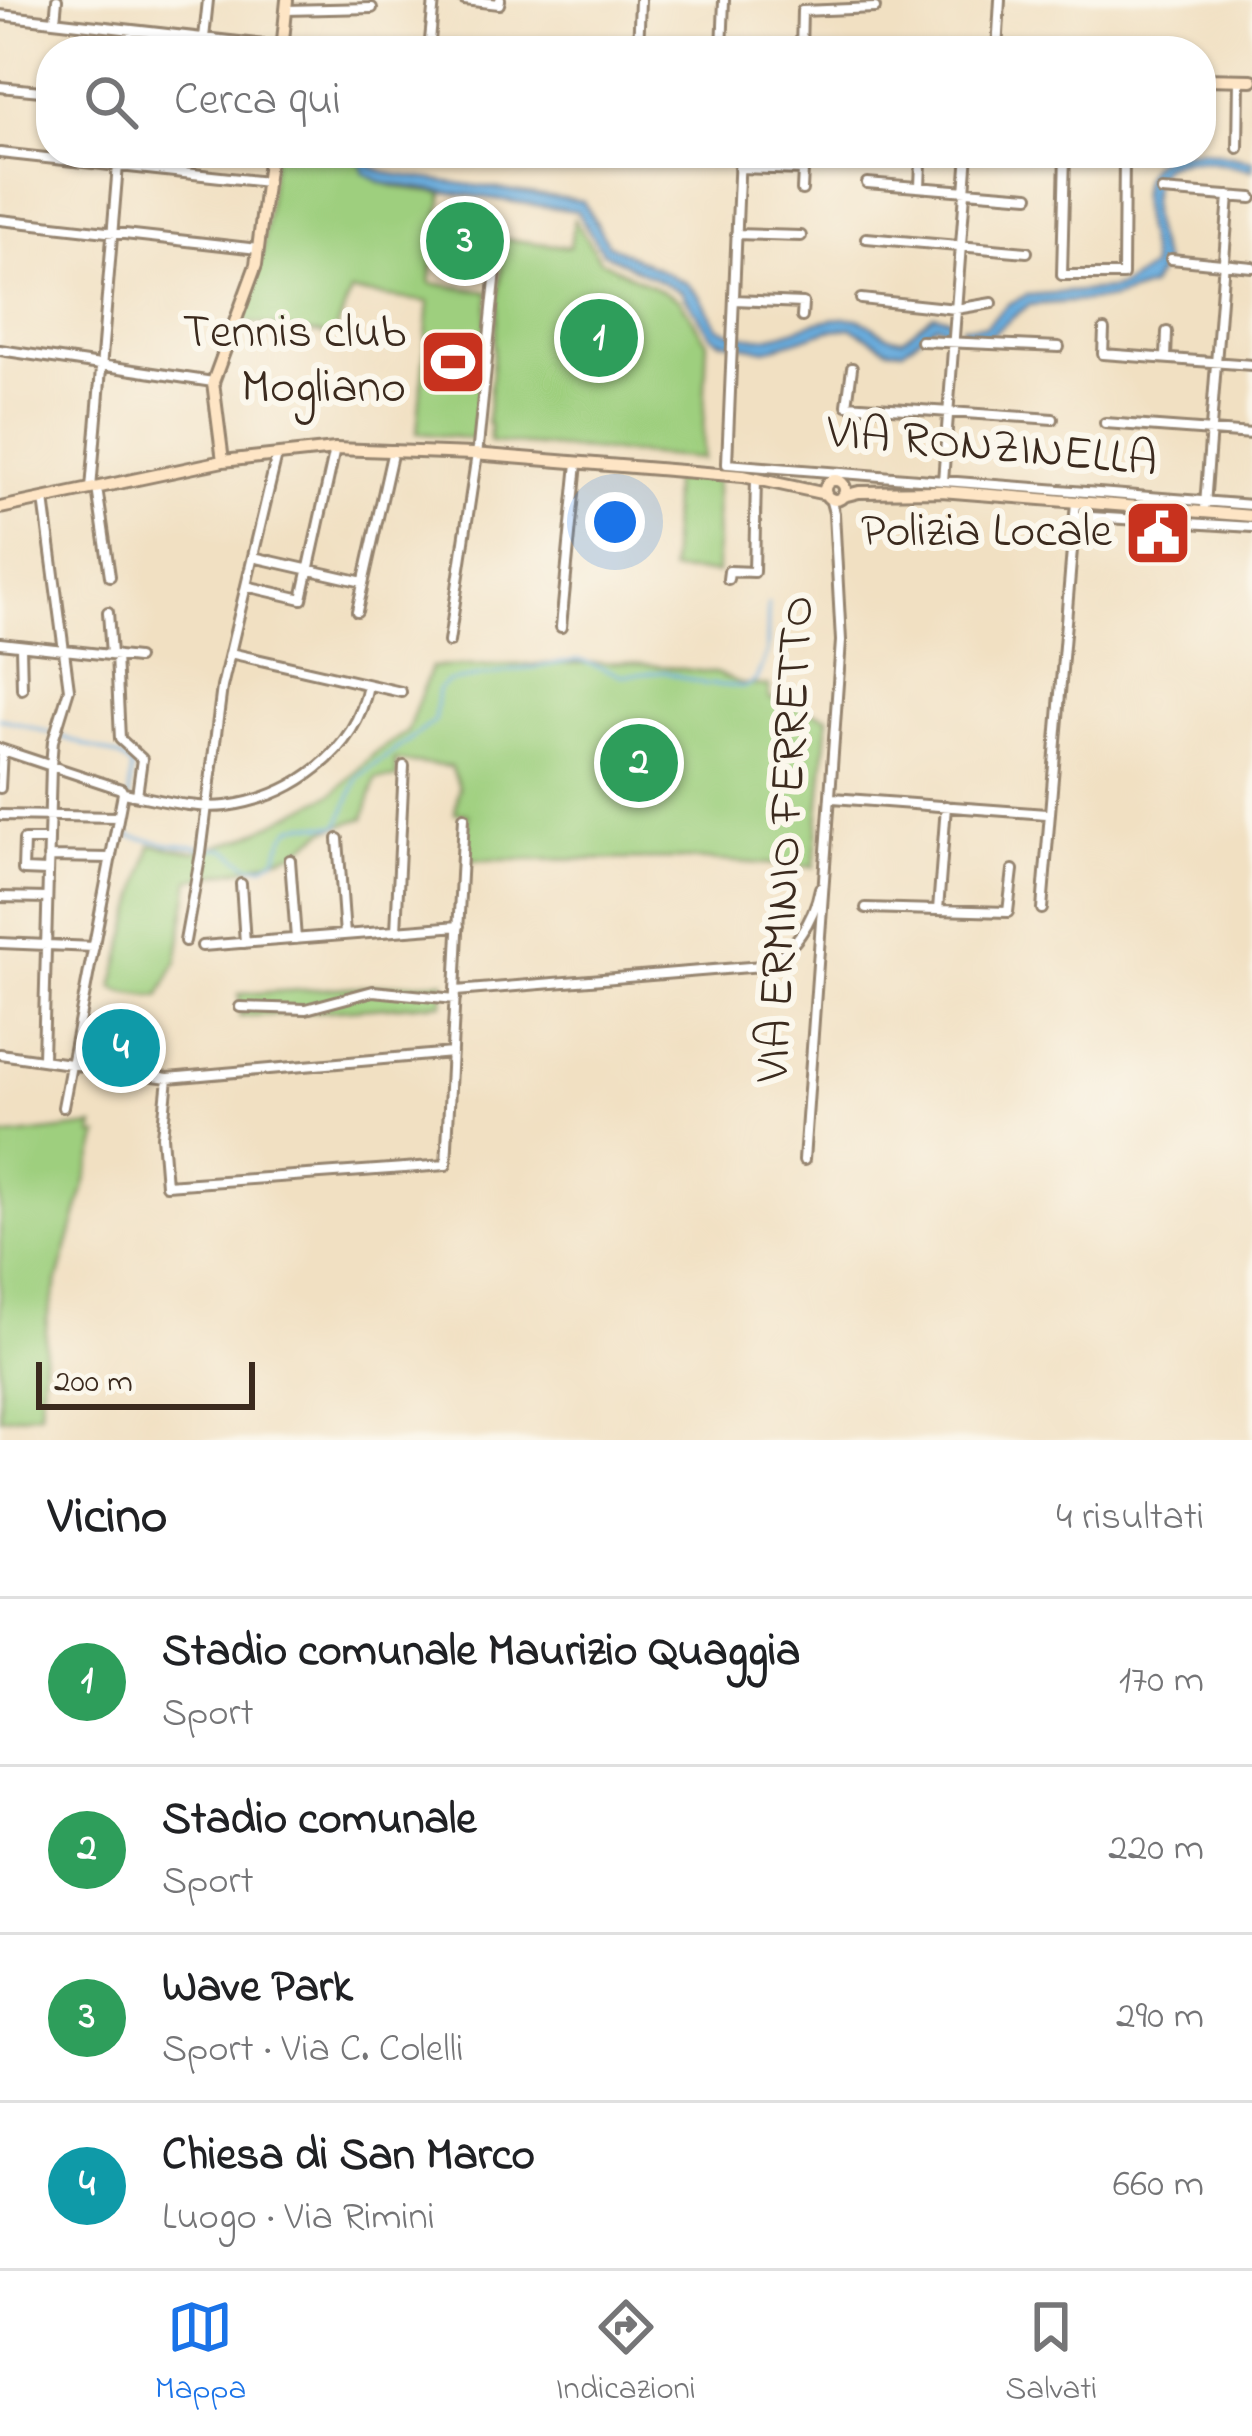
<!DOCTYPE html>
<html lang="it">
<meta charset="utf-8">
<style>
:root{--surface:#fff;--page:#f2f2f2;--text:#202124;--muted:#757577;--line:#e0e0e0;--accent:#1a73e8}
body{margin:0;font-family:"Indie Flower",sans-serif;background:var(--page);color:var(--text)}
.scale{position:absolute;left:36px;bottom:30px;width:219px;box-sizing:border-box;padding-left:12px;border:6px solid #3b2a1e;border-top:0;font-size:33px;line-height:42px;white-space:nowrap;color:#3b2a1e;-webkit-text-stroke:9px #fbf7ec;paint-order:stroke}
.you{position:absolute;left:615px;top:522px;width:42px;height:42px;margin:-30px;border:9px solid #fff;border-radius:50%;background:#1a73e8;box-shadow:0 0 0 18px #1a73e833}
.badge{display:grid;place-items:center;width:78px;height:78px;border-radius:50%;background:var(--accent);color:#fff;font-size:39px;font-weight:700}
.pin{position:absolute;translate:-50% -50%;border:6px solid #fff;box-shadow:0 3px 12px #0006}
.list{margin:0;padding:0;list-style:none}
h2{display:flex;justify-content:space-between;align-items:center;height:156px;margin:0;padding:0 48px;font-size:51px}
h2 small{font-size:39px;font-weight:400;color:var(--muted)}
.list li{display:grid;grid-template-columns:78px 1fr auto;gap:36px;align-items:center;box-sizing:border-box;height:168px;padding:0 48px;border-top:3px solid var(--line)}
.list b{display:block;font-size:45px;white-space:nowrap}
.list p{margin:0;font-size:39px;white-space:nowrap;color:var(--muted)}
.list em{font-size:39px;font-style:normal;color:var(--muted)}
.icon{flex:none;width:66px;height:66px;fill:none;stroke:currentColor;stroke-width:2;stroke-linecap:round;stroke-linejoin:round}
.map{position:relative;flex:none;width:1252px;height:1440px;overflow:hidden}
.search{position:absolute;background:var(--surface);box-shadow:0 3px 9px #0004;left:36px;right:36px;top:36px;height:132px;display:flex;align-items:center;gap:30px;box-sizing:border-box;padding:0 42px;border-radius:48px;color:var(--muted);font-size:45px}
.sheet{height:828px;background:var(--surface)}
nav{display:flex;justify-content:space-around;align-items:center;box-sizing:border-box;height:168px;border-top:3px solid var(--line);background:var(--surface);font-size:33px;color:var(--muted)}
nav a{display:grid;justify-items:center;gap:6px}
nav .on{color:var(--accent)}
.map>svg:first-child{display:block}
</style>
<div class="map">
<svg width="1252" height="1440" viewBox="0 0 1252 1440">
<rect width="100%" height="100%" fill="#fbf7ec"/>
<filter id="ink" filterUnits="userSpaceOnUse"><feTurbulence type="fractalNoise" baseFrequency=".00833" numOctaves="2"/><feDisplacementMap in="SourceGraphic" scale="24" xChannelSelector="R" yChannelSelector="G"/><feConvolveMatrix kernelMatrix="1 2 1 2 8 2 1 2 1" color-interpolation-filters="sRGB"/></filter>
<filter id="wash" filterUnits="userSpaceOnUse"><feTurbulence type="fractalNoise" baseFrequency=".004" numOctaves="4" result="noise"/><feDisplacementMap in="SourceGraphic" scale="48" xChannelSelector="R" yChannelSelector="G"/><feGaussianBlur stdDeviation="2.7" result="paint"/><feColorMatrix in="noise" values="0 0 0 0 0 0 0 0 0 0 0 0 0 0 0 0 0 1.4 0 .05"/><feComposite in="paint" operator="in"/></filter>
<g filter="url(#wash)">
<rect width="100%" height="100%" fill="#f1e0c2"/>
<path fill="#9ecf7e" stroke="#6c7c4e" stroke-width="3" d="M274,153H358C361,192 413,188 443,193L430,283L489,292L474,439L417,433L429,302L351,292L334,336L239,321L263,251Z
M455,211L483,215L475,270L447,266Z
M574,219L600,260L680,300L707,342L702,459L490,442V424L487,423L504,239L570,247Z
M672,475L716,478L717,573L671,571Z
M627,662L715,673L742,684L769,686V698L828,717L814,867L692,859L466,860L468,814L455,813L459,787L451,767L395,761L397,778L376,779L364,818L326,830L294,853L247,868L190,880L177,962L159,997L122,992L113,987L151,845L194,852L244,838L334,793L375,753L407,732L431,667Z
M444,981L443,1003L240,1017L239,994Z
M94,1126L92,1135H99L47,1319L40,1412L0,1418V1137Z"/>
<path fill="#69acdd" stroke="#526b7e" stroke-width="3" d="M1201,150L1252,160V170C1223,165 1189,152 1162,167C1142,197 1153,232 1164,264L1150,287L1112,299L1029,305L989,336H961L962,326H985L1008,304L1027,295L1111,289L1124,285L1151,267C1150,230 1121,181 1165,153Z
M358,153H369L372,166L386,173L583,201L608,244L688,284L700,296L718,327C777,355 794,317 849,318C870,318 881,338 902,339L934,314L952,319L951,330L936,324L903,350L889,349L852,328L829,330L766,350L718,340L711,335L682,292L602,252L577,211L383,183L364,173Z"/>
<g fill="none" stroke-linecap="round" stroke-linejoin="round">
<path stroke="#69acdd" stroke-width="3" d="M0,718L50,733
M59,736L120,757L132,767L126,826L129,836L168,844L226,849L250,866H263L276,858C292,810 300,829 339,825L358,777L434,722L438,690L447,682L579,660L622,675L665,672L705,684L745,687L756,680L767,652L768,604"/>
</g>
</g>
<g filter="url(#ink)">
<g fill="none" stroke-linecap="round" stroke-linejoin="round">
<g stroke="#968570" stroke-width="14">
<path id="street" d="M464,0L499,4L500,0
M286,10L372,8
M0,15L283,47
M55,21L57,0
M204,38L208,0
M127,51L129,30
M429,51L434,0
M638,51L640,0
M722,51L724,0
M801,51L802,11L875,8
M997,51L1000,0
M0,87L51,92
M1238,148L1239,80
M0,153L267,182
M1065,153L1062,275H1123L1124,153
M739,168L803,170L802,190
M867,183L1029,196
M920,187L921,162
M1162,191L1252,198
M0,220L258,249
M736,234L801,236
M866,238L1027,252
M1171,259L1252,267
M861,299L956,309L992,303
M734,300L803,303L802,317
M1104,330L1103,354L1252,365
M921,341L1059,347
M0,350L213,382
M1166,358L1167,332
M852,368L847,405L1053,419
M1105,423L1252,434
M727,463L740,153
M727,464L1252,505
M943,481L968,153
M97,488L110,576
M91,489L119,153
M1205,505L1229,196
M1075,516L1252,527
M253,557L363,582
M728,579L729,571L754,572L756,478
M246,586L302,599L335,449
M357,611L393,450
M108,612L111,655
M561,627L577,463
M449,642L478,447L499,240
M0,643L137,658
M21,646L22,689
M230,653L401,692
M116,655L120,739L142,759L137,795
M0,749L121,789L123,793C154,798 194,810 226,806C292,797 356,753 368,685
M0,788L2,750
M833,798L1046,814
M0,815L118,817
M338,839L345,935
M48,857L111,858
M290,860L296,939
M47,871L23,870L24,840H48
M241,884L245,943
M0,897L47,898
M866,908L1008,912L1013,870
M1042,909L1076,502
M938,910L946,806
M396,931L404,766
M185,941L201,853L222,687L277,455
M0,943L94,947
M202,946L459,926
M456,991L762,966C793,954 814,920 820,888
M240,1007L306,1009L373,991L455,999
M0,1054L168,1078L452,1053
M43,1058L51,766L53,741L69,689L44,499
M168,1078L162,1136L166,1185L446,1165L464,817
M63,1107L123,793
M804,1160L841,641L834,513L830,498"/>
</g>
<g stroke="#968570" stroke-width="16">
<path id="secondary" d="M283,47L316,51
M282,51L287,0
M1201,79L1252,80
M223,461L213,382L256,265L270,153
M825 490a10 10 0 1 1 20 0a10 10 0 1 1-20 0Z
M843,496L859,492L941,491L1252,516
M0,508L223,461L335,449L473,454L743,476L826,494"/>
</g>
<use href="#street" stroke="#fff" stroke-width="8"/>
<use href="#secondary" stroke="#fee5c5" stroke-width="10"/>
</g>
</g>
<defs>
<g id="stadium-square" transform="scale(3.45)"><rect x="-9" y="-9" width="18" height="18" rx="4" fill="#c8321e" stroke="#fbf7ec"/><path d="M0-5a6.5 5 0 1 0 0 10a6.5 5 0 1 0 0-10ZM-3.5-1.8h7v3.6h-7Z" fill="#fff"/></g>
<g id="civic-square" transform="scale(3.45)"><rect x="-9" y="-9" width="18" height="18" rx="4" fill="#c8321e" stroke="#fbf7ec"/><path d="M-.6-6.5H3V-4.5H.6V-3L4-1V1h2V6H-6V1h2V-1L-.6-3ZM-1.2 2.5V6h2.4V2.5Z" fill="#fff"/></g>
</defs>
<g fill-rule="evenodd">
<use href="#stadium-square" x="453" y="362"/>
<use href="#civic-square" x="1158" y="533"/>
</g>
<g text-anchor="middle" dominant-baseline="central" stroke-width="12" stroke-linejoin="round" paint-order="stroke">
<g font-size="48" fill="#3b2a1e" stroke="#fbf7ec" text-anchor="end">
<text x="406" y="334">Tennis club<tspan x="406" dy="55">Mogliano</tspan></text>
<text x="1112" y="533">Polizia Locale</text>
</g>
<g font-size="48" fill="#3b2a1e" stroke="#fbf7ec">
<text transform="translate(992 448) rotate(5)">VIA RONZINELLA</text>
<text transform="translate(787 839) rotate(-87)">VIA ERMINIO FERRETTO</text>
</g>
</g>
</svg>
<div class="scale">200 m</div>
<div class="you"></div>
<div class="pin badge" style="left:599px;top:338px;background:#2e9e5b">1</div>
<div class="pin badge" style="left:639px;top:763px;background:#2e9e5b">2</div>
<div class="pin badge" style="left:465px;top:241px;background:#2e9e5b">3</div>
<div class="pin badge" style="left:121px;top:1048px;background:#0f9aa8">4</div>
<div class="search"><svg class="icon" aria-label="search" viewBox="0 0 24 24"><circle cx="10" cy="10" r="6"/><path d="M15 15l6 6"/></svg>Cerca qui</div>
</div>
<section class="sheet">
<h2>Vicino<small>4 risultati</small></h2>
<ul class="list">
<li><span class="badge" style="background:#2e9e5b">1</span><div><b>Stadio comunale Maurizio Quaggia</b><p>Sport</p></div><em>170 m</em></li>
<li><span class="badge" style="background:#2e9e5b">2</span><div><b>Stadio comunale</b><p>Sport</p></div><em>220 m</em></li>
<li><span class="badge" style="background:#2e9e5b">3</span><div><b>Wave Park</b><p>Sport · Via C. Colelli</p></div><em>290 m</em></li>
<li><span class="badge" style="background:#0f9aa8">4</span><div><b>Chiesa di San Marco</b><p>Luogo · Via Rimini</p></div><em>660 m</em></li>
</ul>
</section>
<nav>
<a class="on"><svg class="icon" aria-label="map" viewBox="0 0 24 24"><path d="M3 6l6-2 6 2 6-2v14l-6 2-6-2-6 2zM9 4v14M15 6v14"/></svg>Mappa</a>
<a><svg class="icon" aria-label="directions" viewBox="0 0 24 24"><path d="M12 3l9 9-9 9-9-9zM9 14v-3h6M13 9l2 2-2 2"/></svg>Indicazioni</a>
<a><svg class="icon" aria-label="saved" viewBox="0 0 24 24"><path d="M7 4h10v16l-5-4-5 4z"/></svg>Salvati</a>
</nav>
